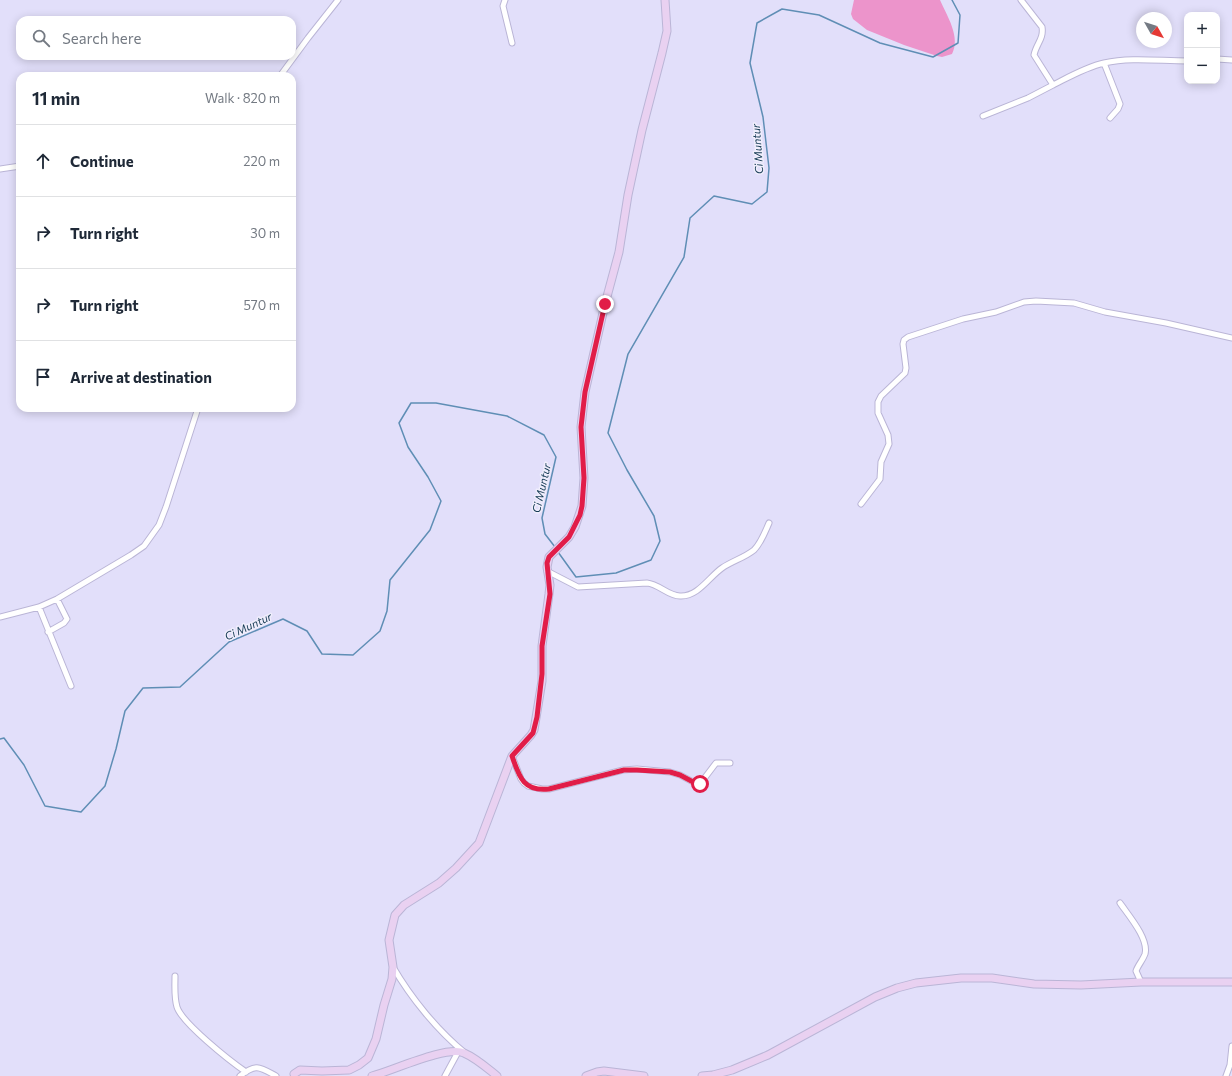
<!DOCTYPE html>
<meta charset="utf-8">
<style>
:root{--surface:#fff;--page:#f2f2f3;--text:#1f2937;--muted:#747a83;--line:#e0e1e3}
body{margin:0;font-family:Commissioner,sans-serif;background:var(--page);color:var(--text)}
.controls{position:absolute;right:12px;top:12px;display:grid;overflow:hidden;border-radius:8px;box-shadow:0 2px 10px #0003}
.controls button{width:36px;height:36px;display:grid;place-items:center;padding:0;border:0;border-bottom:1px solid var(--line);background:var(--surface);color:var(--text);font:20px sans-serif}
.compass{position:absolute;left:1136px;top:12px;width:36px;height:36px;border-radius:50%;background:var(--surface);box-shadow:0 2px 10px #0003;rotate:129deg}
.stop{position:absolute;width:12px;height:12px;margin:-9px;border:3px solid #e11d48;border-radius:50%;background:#fff}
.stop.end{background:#e11d48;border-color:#fff;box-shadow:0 1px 4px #0008}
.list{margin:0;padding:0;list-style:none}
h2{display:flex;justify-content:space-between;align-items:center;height:52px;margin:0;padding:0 16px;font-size:17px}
h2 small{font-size:13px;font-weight:400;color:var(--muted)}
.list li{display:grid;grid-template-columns:26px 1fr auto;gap:12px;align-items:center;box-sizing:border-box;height:72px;padding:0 16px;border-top:1px solid var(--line)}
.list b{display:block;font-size:15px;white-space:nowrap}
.list em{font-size:13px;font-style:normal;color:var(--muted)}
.icon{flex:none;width:22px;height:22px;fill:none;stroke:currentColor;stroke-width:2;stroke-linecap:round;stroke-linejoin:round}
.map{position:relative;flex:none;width:1232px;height:1076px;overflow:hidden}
.search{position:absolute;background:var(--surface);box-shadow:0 2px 10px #0003;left:16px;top:16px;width:280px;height:44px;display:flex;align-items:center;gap:10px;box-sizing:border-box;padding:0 14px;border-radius:12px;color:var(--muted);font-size:15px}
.panel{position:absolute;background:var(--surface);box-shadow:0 2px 10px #0003;left:16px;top:72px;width:280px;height:340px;border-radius:12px}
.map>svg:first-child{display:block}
</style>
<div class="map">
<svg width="1232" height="1076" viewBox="0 0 1232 1076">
<rect width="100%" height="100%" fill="#e2dffa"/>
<path fill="#ec94cb" d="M854,0H940C947,16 961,37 952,54L942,57L937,56L904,45L867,30L853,19L851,14Z"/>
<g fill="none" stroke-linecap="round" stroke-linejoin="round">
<path stroke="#5f8eb5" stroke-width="1.5" d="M558,552L576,577L616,573L651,560L660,541L654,516L627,470L608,433L628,354L684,257L690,218L714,196L752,204L767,192L769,168L763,117L750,63L757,23L782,9L819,15L880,43L933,57L958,43L960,15L952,0
M0,739L4,738L24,765L45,806L81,812L105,786L116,749L125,711L143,688L180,687L229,642L283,619L307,631L322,654L353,655L380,631L387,611L390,580L430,530L441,501L428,477L408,447L399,423L411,403H436L507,416L544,435L556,457L542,518L545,534L555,547"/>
<g stroke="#bab5d6" stroke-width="7">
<path id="minor" d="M505,0L503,6L512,43
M1021,0L1042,27C1044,39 1036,44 1034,55L1053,85C1069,77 1086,67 1104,63C1131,57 1159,61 1187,61
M1217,59L1232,60
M1104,63L1120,104L1118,109L1110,118
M280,76L308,38L338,0
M983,116L1028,98L1053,85
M0,169L20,166
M861,504L880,479L881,462L889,444L888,435L878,413V402L881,396L905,373L906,368L903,344L904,340L908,337L963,319L996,312L1024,302L1036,301L1074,303L1105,312L1166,323L1232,338
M547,571L578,587L647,583C659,584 668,596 680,596C698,597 709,577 722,568C732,561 744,558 754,550C761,543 765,532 769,523
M39,607L71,686
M0,617L39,607L57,599L131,555L144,546L159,525L166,507L198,408
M48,632L64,623L67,619L57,599
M512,756L521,779L524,783L528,786L542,789H549L623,770L637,769L670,772L680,775L695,783L700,784L716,763H730
M1120,903C1129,916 1149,939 1145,954C1143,960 1138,965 1136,971L1141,982
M393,967C411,998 437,1030 465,1053
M175,976C175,986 174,997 177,1007C182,1023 230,1061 246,1072
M240,1076C256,1063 260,1067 276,1076
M445,1076L458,1052
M1226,1076L1230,1065L1232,1046"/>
</g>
<g stroke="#bab5d6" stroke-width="9">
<path id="secondary" d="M294,1074L300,1070L322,1071L349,1070L359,1065L368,1058L376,1039L384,1005L392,979L393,967L389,940L395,915L404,905L439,883L456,868L479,843L512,756L531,735L534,730L542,681V646L549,594L550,585L547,567L549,557L569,537L575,527L582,506L584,478L581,427L585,392L605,304L619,252L628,195L642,130L662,53L667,31L665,0
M372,1076C392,1071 447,1045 464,1053C476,1058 487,1068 497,1076
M586,1076L597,1072L604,1071L644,1076
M702,1076L713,1075L732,1070L768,1055L875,997L897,988L916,983L961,978H992L1034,984L1081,985L1141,982H1232"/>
</g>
<use href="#minor" stroke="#fff" stroke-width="5"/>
<use href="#secondary" stroke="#e9d1f1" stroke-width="7"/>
</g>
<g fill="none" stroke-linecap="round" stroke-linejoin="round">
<path stroke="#e11d48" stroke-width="5" d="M605,304L585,392L581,427L584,478L582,506L580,515L569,537L549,557L547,563L550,594L542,646V674L537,717L533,733L512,756C519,776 523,792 549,789L624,770H637L670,772L680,775L695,783L700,784"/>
</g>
<g text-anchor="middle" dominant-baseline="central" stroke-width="3" stroke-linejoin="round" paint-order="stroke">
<g font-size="11" font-style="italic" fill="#143953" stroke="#f0eefc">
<text transform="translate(757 149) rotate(-94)">Ci Muntur</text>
<text transform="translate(541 488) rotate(-77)">Ci Muntur</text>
<text transform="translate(248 626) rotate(-25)">Ci Muntur</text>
</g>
</g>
</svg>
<div class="controls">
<button>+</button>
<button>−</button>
</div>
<svg class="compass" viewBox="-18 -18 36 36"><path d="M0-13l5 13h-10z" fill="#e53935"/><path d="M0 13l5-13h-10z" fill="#747a83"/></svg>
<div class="stop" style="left:700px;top:784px"></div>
<div class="stop end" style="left:605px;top:304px"></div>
<div class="search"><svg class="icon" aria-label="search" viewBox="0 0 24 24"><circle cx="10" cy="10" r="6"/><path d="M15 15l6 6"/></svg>Search here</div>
<section class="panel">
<h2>11 min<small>Walk · 820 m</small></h2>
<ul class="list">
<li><svg class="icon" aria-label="ahead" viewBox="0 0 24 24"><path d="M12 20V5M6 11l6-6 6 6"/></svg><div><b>Continue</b></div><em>220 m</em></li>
<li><svg class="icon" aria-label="right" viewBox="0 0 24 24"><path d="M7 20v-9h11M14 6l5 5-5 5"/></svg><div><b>Turn right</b></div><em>30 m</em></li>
<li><svg class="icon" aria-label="right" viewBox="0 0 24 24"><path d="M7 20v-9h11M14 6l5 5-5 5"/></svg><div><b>Turn right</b></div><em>570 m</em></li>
<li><svg class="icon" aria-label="arrive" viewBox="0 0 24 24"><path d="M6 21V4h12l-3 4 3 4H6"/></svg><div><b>Arrive at destination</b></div></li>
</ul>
</section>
</div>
